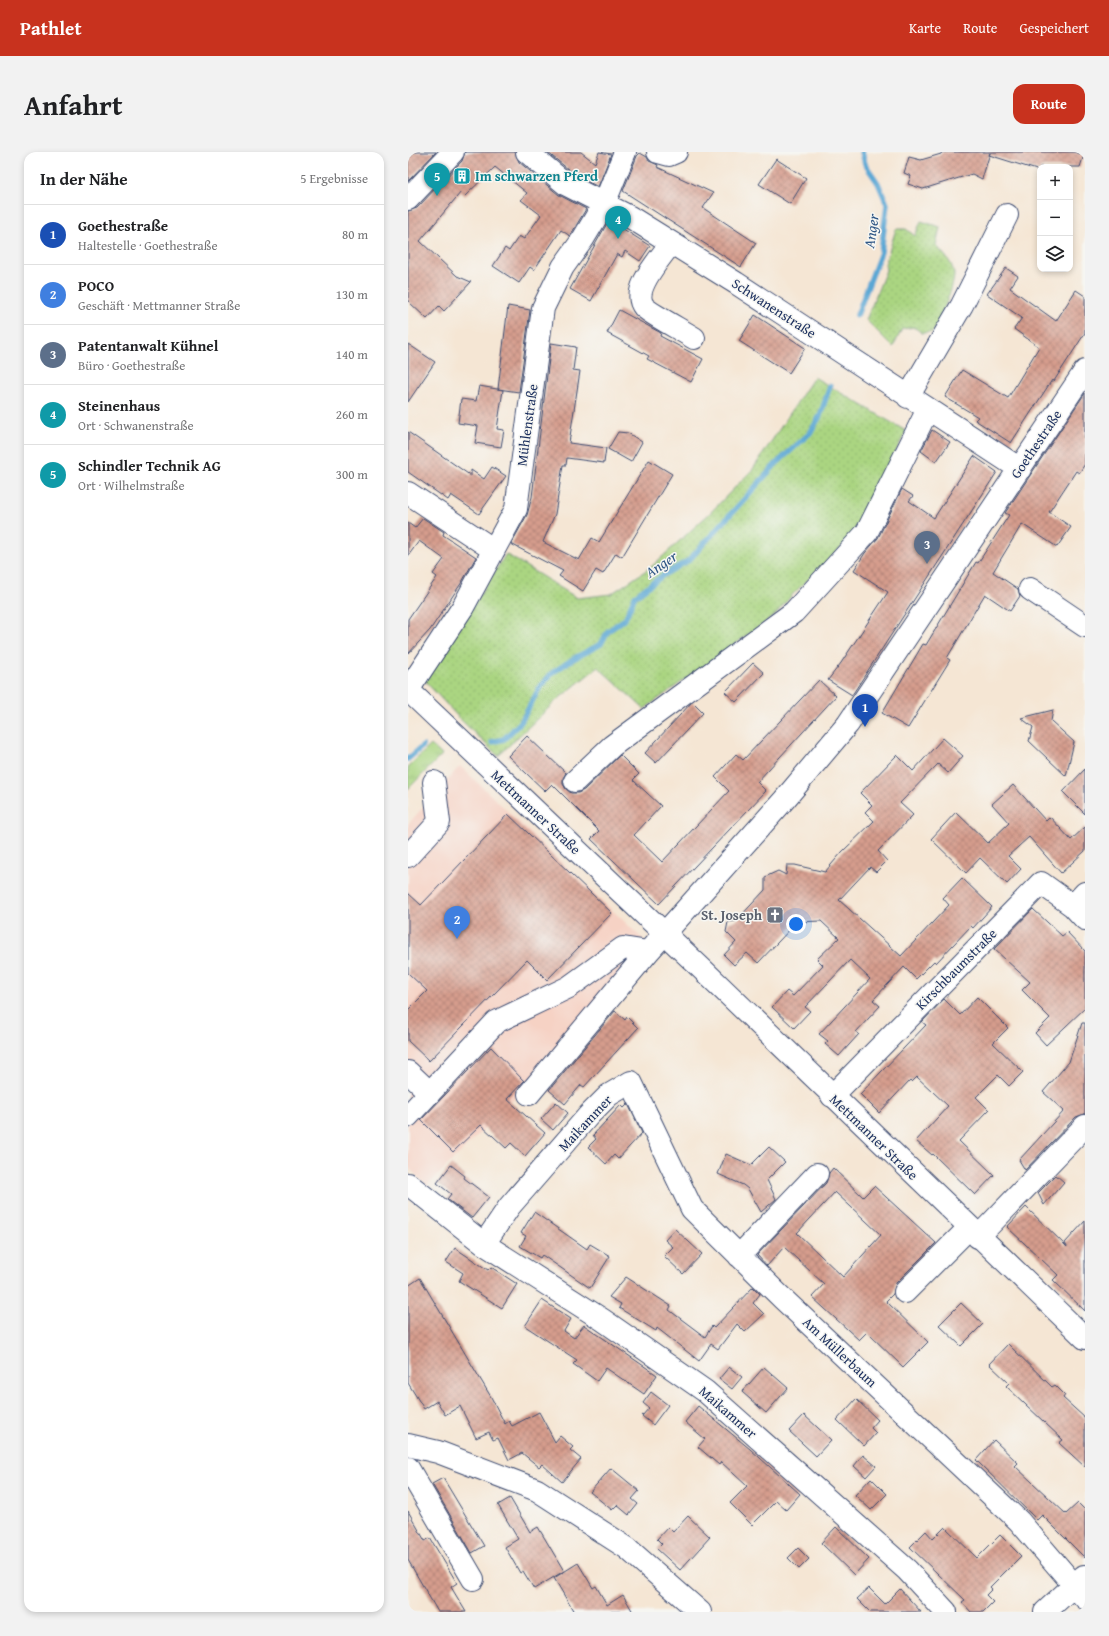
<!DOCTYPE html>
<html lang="de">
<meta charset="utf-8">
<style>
:root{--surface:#fff;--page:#f2f2f2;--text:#202124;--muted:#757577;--line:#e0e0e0;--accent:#c8321e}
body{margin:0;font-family:"Gentium Book Plus",serif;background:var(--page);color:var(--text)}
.controls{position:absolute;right:12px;top:12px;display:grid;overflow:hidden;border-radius:8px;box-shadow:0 2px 6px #0003}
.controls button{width:36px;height:36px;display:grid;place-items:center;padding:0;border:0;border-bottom:1px solid var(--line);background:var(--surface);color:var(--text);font:20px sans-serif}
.you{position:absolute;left:388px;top:772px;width:14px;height:14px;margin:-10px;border:3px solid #fff;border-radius:50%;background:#1a73e8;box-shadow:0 0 0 6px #1a73e833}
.badge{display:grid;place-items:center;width:26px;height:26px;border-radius:50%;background:var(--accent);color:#fff;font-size:13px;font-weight:700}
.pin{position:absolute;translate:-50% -33px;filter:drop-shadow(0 1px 2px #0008)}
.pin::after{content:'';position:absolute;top:21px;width:14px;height:12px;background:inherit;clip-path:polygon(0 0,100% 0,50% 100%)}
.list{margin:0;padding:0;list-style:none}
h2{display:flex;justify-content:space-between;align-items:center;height:52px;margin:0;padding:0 16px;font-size:17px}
h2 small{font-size:13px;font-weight:400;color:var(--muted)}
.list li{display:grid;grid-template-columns:26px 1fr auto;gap:12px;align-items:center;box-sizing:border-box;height:60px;padding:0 16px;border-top:1px solid var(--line)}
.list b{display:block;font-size:15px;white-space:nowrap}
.list p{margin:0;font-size:13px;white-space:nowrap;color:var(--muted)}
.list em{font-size:13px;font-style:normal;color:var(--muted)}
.icon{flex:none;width:22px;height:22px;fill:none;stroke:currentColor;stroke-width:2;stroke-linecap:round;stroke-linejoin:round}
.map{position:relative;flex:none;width:677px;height:1460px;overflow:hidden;border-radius:12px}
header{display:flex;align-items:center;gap:24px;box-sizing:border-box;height:56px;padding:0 20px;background:var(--accent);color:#fff}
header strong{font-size:19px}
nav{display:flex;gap:22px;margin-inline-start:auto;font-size:14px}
.intro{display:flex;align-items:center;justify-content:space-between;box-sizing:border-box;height:96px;padding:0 24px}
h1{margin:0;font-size:28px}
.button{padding:10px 18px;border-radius:12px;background:var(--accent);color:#fff;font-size:14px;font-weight:700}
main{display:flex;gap:24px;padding:0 24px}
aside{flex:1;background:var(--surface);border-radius:12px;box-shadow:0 2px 6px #0003}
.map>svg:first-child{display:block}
</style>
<header>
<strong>Pathlet</strong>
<nav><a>Karte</a><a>Route</a><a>Gespeichert</a></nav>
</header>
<div class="intro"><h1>Anfahrt</h1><a class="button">Route</a></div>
<main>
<aside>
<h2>In der Nähe<small>5 Ergebnisse</small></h2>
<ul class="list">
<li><span class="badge" style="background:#1a4fb4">1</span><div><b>Goethestraße</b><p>Haltestelle · Goethestraße</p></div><em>80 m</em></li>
<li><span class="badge" style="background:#3f7fe0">2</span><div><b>POCO</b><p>Geschäft · Mettmanner Straße</p></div><em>130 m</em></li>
<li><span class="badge" style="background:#5c6f8a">3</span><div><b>Patentanwalt Kühnel</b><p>Büro · Goethestraße</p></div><em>140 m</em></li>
<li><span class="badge" style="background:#0f9aa8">4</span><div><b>Steinenhaus</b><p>Ort · Schwanenstraße</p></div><em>260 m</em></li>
<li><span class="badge" style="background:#0f9aa8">5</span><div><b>Schindler Technik AG</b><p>Ort · Wilhelmstraße</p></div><em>300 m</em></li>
</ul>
</aside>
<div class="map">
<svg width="677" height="1460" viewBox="0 0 677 1460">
<defs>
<pattern id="grass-tufts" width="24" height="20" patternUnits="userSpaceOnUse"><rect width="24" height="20" fill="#aad581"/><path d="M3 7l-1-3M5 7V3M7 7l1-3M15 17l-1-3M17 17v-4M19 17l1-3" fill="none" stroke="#92b772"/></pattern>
<pattern id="park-dots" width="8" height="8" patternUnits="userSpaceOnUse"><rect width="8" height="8" fill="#aad581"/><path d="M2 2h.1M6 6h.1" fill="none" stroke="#92b772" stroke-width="1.8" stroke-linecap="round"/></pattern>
<pattern id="building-cross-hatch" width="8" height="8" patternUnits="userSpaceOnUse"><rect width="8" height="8" fill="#d69d8d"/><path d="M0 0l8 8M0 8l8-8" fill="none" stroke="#ad8076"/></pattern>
</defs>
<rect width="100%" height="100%" fill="#f6f6f2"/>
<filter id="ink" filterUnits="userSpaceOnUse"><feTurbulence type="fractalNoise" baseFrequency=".025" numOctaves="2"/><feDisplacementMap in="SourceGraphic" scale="8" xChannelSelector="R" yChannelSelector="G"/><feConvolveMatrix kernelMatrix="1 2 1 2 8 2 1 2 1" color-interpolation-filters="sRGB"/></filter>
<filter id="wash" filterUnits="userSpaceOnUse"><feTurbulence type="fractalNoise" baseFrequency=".012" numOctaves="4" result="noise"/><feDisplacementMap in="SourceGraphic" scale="16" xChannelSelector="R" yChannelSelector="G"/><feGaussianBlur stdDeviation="0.9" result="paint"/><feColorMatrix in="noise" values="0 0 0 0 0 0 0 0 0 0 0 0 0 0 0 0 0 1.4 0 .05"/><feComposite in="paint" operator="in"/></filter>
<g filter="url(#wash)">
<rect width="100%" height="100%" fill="#f5e6d4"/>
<path fill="#f6d2c4" d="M52,614L239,791L115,938L19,1034L0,1015V672Z"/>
<path fill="url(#grass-tufts)" stroke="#628270" d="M23,593L34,603L0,637V615Z"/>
<path fill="url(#park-dots)" stroke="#628270" d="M513,69L532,75L528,93C535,102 545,110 546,122C547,133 531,169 525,180L514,181L506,175L494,177L485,195L458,168L478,118L477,112L488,77H498L507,84Z
M406,225L498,279L461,355L444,385L385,442L366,464L236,557L190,515L149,548L90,604L52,567L17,529L98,402L169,446L203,442L243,415L301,362L345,317Z"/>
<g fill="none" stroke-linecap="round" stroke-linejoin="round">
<path stroke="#5ca7d4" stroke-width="5.5" d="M449,163L473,100L479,52L470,31L457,12L454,0
M84,590L96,587L113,570L132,535L144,521L165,507L193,492L200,479L217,467L227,444L254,424L281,408L368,312L402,281L412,264L422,234
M0,607L15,594"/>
</g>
<g id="blocks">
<path fill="url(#building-cross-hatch)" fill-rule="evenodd" d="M6,0H28L0,29V7Z
M57,0H107L111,10L151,43L178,57L162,84L153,78L126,118L122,115L111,131L85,114L97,96L101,99L111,84L116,87L133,63L113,48L119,41L87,15L57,44L53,40L12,89L49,124L63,130L36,159L31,154L19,167L0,149V59L9,56L54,9Z
M139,0H173L187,11L191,0L203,2L190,35L166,22Z
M534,0H666L676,3L672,15H632V19L581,3L582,1L574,27L564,22L515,37L500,32L503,24L496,21L501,5L513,8L533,2Z
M232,1L239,5L241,9L250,13L249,15L305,41L295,56L348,91L333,115L215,39L229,4Z
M368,7L398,26L382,52L351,32Z
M201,68L242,94L232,109L217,99L214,105L209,102L183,149L162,137Z
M598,116L610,124L602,136L648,169L668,138L677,144V181L646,229L644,228L603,291L567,268L570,265L537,245L554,218L600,246L631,195L606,177L614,166L579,142Z
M100,154L122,158L111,240L90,237Z
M211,158L253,181L252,184L295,207L283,230L239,207L241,204L199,181Z
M347,163L397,196L381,221L331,189Z
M143,191L168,195L165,218L172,219L161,291L198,296L196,311L159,306L158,313H155L147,362L135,390L171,408L184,386L191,390L241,308L264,322L214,405L208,401L195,422L188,418L175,439L151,424L155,419L103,392L119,363L124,345Z
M0,192L27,210L0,250Z
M71,234L95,238L89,277L96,278L93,295L67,291L70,274L50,271L53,247L68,249Z
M677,241V312L671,321L668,319L641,360L663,375L649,395L614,372L585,420L610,437L612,444L602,459L577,442L539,506L542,508L500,576L474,561L515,492L518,493L568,410L570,411L601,363L597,361Z
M524,278L542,290L528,310L513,299Z
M0,280L63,324V318L76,327L84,315L98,324L71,362L43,343L40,348L0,320Z
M210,280L220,281L234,290L223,310L200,297Z
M566,304L589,320L444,543L420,528L433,511L480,440L446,418L457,401L470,386L494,337L505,344L501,349L526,366Z
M15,366L36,380L35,383L68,405L54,430L22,478L0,502V467L29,425L25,422L36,407L11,389L0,404V371L7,376Z
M345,511L356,521L328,550L317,540Z
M411,528L428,544L349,630L358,639L251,752L183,687L191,679L144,632L137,639L100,604L119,584L158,621L155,626V632L158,637L163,641H170L176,638L212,603L231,622L225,628L253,654L226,683L254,710L321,639L307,625L328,602L335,608Z
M284,550L295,561L248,611L237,601Z
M645,558L643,569L666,590L658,624L621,589L625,575L613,566Z
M535,586L555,604L540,621L530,612L492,651L505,663L470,699L479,709L468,720L462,715L431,748L493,804L541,753L535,746L554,726L584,755L565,776L563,774L528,811L526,809L508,827L496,815L465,848L472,854L448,880L451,882L431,904L417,892L420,889L411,882L462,827L442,808L397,855L402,859L386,876L364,855L379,839L385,844L415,813L409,807L431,786L413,769L389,770L350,811L339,801L326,813L316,803L328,790L318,780L320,770L328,769L357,738V725L370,719L378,723L379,713H387L417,720L434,700L466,669L457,660L464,653L452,641L489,603L505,619Z
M677,617V662L655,640Z
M605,633L638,669L642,665L663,688L677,675V699L653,721L621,685L600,704L613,717L599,732L572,706L558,721L523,687L548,660L580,691L601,671L584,652Z
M100,662L204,761L139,828L119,808L21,909L0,889V858L19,839L0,821V741L13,753Z
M625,757L654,784L659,780L677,799V856L638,893L627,881L642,866L614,838L622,830L586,797Z
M569,845L600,876L585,891L615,920L601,934L590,923L568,945L581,958L551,989L586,1023L567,1043L525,1002L524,1003L508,989L540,954L509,925L504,930L502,928L471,961L452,942L518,873L514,870L536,847L552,863Z
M207,859L217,868L219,865L230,876L176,935L173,933L157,952L141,938Z
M674,871H677V962L668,965L617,1018L611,1008L656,959L635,940L661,910Z
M83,895L116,929L99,947L137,981L117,1004L103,991L98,996L73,973L45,1000L13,968Z
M148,950L160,961L145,978L133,967Z
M220,952L234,981L210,1007L206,1003L198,1012L180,995L188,987L185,983L213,953L216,956Z
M361,995L377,1010L359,1028L368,1047L353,1060L340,1037L335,1033L310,1022L318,1002L343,1013Z
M43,1013L57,1024L56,1026L81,1045L64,1066L39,1047L43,1042L29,1031Z
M425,1016L455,1045L466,1034L528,1091L488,1131L485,1142L478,1149L520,1190L495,1215L459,1180L451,1188L404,1145L416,1132L376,1095L359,1114L349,1103L418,1031L421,1021ZM427,1040L473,1083L435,1125L389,1081Z
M648,1023L656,1030L636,1053L630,1041Z
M618,1055L659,1095L657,1091L677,1069V1159L645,1128L650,1123L599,1075Z
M126,1060L179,1097L182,1092L202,1104L182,1136L134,1103L132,1106L112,1094L118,1084L113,1081Z
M267,1077L294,1102L275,1122L256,1104L265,1095L257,1088Z
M47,1096L80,1118L83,1115L109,1132L94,1156L51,1129L55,1121L38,1110Z
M218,1125L263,1154L261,1158L297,1185L304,1174L306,1176L345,1135L352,1142L345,1151L356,1162L337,1180L329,1172L310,1197L303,1192L291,1209L249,1176L248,1179L211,1156L213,1152L201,1145Z
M12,1126L83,1245L97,1272L101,1269L104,1274L131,1260L147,1290L152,1284L165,1295L162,1298L173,1307L154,1330L134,1312L131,1315L114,1301L101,1308L90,1286L85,1288L81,1280L68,1286L52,1254L37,1263L29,1249L16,1257L0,1231V1134Z
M134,1148L163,1167L156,1179L166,1186L176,1173L249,1223L236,1242L198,1216L189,1229L165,1212L169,1208L117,1174Z
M553,1151L575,1172L553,1194L531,1173Z
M600,1192L644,1235L647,1233L657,1243L655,1246L677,1266V1315L651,1291L655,1288L598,1234L601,1231L581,1212Z
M321,1215L334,1225L324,1237L311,1227Z
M356,1215L380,1236L358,1261L334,1240Z
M243,1240L260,1253L245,1273L234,1264L241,1256L235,1251Z
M448,1247L470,1268L463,1276L468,1281L456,1294L429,1268Z
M290,1254L342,1297L392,1342L378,1358L368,1349L344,1373L322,1351L339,1334L313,1310L311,1313L290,1295L297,1287L277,1270Z
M396,1263L423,1288L408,1304L381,1279Z
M586,1288L610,1311L607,1314L658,1362L670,1351L677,1358V1406L634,1363L629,1368L568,1308Z
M455,1303L468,1314L458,1325L446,1314Z
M203,1316L231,1339L224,1347L230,1352L221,1363L209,1353L204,1358L182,1340Z
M35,1326L76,1394L64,1401L24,1332Z
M463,1326L479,1342L463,1358L447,1343Z
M102,1346L122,1380L130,1375L156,1419L126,1437L115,1419L112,1421L97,1395L110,1387L90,1353Z
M0,1359L17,1389L22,1386L49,1431L43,1435L58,1460H30L0,1408Z
M280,1364L302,1385L272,1418L249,1397L254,1392L249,1387L260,1375L265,1380Z
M428,1375L461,1407L446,1423L413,1391Z
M537,1375L569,1406L592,1383L613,1404L582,1435L584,1437L578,1443L585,1450L575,1460H563L554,1450L557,1448L502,1395L518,1379L525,1387Z
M390,1396L401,1407L391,1417L380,1406Z
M170,1411L185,1436L188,1434L199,1453L215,1443L225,1460H166L146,1426Z
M461,1436L477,1452L492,1437L513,1460H462L449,1447Z"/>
</g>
</g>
<g filter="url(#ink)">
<use href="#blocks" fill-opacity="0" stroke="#3c4a70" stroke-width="1"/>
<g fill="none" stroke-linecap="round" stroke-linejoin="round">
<g stroke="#3c4a70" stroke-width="24">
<path id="minor" d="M119,0L159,33L222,65L328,131L612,317
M250,0L261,3L268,0
M0,47L45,0
M263,91C253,106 222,138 236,155C241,161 277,180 286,186
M500,245L554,153L599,63
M0,341L86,398
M622,437L677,474
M0,538L55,455L108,357L135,156L155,115L175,87L196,52L217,0
M167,629L204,594L386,460L459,380L520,257
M0,704L31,670L26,630
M665,754L677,767
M0,920L22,941
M121,942L240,800L376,648L440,572L677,219
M424,944L633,731L665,754L677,741
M0,964L88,870L161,835L215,796L240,800
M0,1032L76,1092L195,1168L297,1239L499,1418L538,1460
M570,1085L677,974
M76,1092L101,1055L181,963L201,943L223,930L284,1057L374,1146L611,1369L677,1446
M331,1104L409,1022
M497,1140L561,1076
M0,1293L30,1300L129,1338L219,1396L292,1460
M0,1316L65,1427
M637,1460L676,1424"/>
</g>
<g stroke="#3c4a70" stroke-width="24">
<path id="major" d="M0,538L294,817L677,1186"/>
</g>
<use href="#minor" stroke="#fff" stroke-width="22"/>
<use href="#major" stroke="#fff" stroke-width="22"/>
</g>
</g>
<defs>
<g id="building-square" transform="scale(0.9)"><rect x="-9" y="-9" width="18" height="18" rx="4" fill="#0f9aa8" stroke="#f6f6f2"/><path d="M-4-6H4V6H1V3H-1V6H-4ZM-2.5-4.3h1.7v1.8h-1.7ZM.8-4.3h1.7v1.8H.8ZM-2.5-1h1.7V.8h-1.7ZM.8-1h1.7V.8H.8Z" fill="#fff"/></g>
<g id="church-square" transform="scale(0.9)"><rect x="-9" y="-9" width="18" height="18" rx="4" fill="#6b7280" stroke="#f6f6f2"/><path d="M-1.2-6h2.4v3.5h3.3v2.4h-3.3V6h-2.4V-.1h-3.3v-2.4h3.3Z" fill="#fff"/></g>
</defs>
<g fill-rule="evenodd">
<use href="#building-square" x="54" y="24"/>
<use href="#church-square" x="367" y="763"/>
</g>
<g text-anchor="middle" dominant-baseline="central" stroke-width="3" stroke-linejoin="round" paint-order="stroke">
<g font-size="14" font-weight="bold" fill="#0d838f" stroke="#f6f6f2" text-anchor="start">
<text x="67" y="24">Im schwarzen Pferd</text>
</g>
<g font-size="14" fill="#1b2f5e" stroke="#f6f6f2">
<text transform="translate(366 156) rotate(33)">Schwanenstraße</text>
<text transform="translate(119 273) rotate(-82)">Mühlenstraße</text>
<text transform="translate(628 292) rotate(-56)">Goethestraße</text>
<text transform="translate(128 660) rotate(43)">Mettmanner Straße</text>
<text transform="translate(548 817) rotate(-45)">Kirschbaumstraße</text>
<text transform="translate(177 971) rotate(-47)">Maikammer</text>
<text transform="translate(466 985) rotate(44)">Mettmanner Straße</text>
<text transform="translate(432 1200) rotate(43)">Am Müllerbaum</text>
<text transform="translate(320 1260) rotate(41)">Maikammer</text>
</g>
<g font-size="14" font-weight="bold" fill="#5b616d" stroke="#f6f6f2" text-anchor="end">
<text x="354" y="763">St. Joseph</text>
</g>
<g font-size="15" font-style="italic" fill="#325987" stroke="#f6f6f2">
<text transform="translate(463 79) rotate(-82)">Anger</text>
<text transform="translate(253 412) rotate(-34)">Anger</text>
</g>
</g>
</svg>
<div class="controls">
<button>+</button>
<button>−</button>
<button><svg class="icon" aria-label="layers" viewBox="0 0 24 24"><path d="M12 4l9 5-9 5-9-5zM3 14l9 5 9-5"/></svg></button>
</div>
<div class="you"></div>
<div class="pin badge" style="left:457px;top:575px;background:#1a4fb4">1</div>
<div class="pin badge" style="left:49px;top:787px;background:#3f7fe0">2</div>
<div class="pin badge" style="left:519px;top:412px;background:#5c6f8a">3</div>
<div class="pin badge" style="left:210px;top:87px;background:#0f9aa8">4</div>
<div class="pin badge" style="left:29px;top:44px;background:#0f9aa8">5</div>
</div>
</main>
